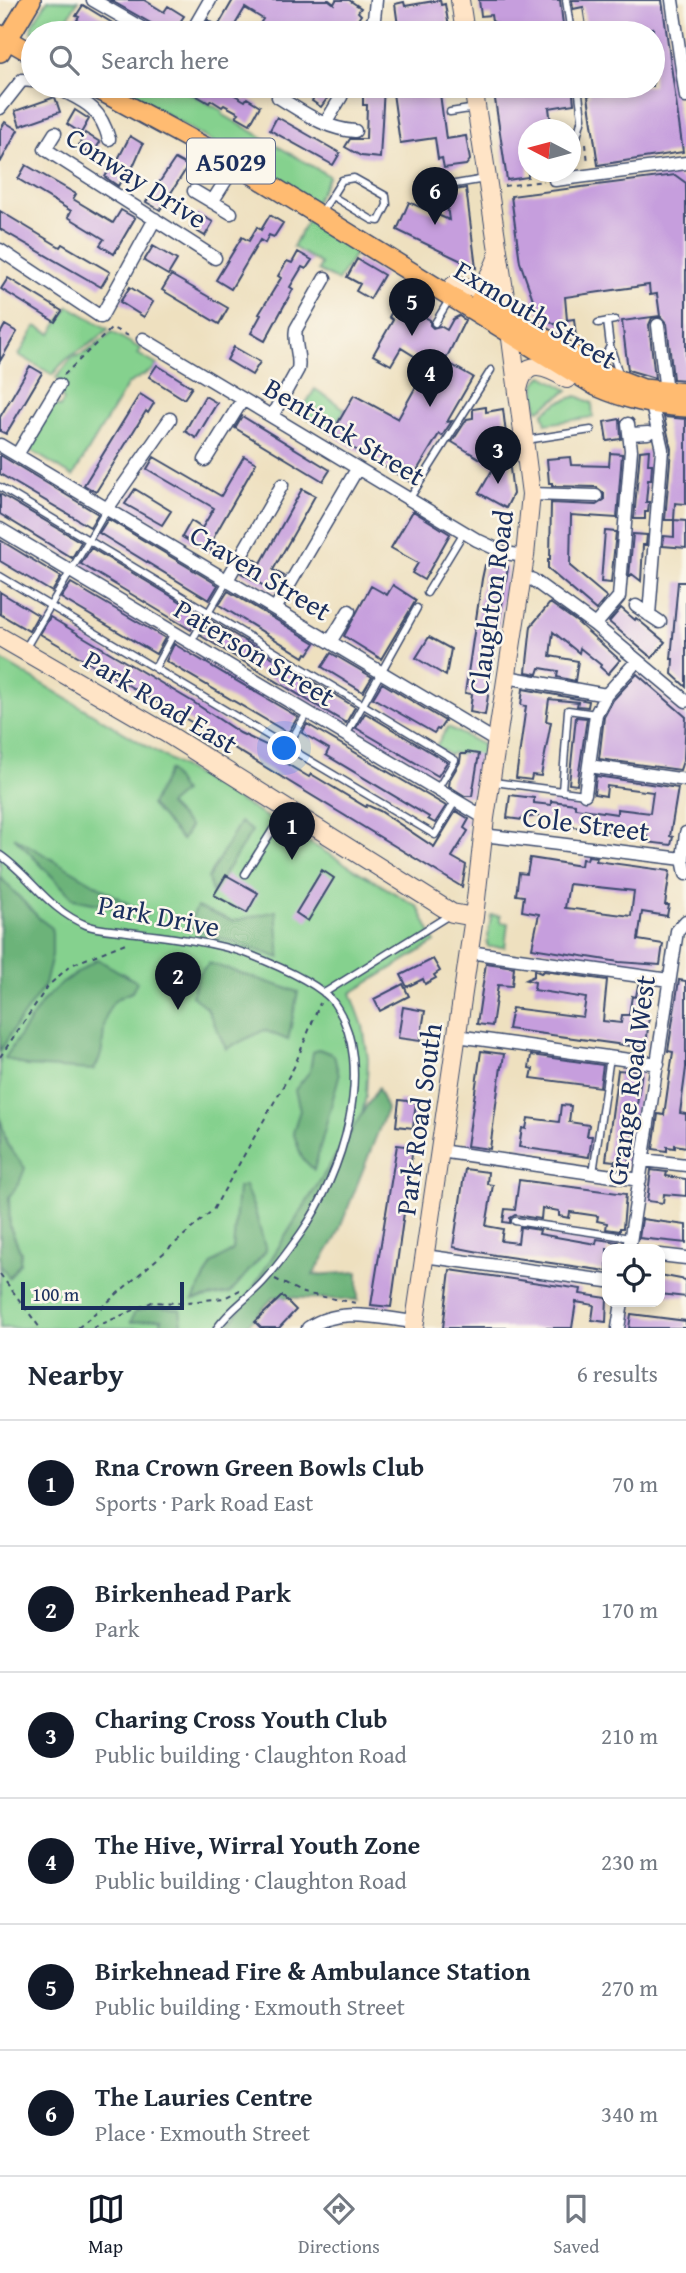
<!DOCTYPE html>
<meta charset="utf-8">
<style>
:root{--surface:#fff;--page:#f2f2f3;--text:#1f2937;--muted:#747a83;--line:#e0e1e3;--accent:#111827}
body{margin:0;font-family:"Gentium Book Plus",serif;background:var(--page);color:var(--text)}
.controls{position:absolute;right:21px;bottom:21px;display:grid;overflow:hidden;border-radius:14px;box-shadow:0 4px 10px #0003}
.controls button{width:63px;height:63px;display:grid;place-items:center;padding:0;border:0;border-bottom:2px solid var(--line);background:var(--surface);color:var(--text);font:35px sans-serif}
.compass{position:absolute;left:518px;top:119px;width:63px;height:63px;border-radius:50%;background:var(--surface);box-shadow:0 4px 10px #0003;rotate:276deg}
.scale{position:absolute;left:21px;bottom:18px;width:163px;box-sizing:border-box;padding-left:7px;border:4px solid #1b2f5e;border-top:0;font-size:19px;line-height:24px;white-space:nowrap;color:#1b2f5e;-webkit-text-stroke:5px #fbf7ec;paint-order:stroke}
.you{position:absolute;left:285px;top:749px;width:24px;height:24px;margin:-18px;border:5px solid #fff;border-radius:50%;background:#1a73e8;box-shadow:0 0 0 10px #1a73e833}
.badge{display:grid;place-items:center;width:46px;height:46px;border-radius:50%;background:var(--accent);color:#fff;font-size:23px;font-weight:700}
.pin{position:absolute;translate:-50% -58px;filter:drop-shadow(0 2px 4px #0008)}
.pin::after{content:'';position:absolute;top:37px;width:24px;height:21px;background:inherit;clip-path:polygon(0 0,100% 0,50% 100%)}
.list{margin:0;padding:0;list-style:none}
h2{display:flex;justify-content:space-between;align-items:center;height:91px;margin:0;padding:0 28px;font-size:30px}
h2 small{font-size:23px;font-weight:400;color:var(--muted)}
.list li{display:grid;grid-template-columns:46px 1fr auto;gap:21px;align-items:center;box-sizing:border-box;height:126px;padding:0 28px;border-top:2px solid var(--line)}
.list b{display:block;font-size:26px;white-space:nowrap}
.list p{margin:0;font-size:23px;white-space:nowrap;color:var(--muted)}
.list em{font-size:23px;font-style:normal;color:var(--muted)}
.icon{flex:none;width:38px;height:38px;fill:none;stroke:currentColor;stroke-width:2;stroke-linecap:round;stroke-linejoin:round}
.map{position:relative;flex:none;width:686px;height:1328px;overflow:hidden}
.search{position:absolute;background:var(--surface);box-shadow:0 4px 10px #0003;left:21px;right:21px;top:21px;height:77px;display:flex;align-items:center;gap:18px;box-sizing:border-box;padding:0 24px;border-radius:38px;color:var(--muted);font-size:26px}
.sheet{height:847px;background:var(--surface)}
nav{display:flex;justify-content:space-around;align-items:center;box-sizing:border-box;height:98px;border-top:2px solid var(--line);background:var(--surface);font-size:19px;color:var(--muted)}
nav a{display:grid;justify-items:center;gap:4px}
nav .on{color:var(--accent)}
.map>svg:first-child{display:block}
</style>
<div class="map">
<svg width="686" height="1328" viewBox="0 0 686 1328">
<rect width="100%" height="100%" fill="#fbf7ec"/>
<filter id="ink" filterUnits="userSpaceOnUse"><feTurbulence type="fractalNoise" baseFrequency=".0143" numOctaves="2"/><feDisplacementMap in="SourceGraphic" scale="14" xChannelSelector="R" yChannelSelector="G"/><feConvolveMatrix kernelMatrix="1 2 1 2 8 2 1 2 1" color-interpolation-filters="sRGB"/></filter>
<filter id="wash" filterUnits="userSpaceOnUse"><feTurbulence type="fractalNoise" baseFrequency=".00686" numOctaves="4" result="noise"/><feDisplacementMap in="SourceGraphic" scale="28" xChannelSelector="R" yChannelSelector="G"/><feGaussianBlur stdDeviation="1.57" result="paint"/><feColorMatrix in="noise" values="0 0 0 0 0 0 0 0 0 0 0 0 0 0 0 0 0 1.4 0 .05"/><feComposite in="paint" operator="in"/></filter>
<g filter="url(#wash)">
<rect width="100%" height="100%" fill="#eee0bf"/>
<path fill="#85d18e" stroke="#508076" stroke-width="2" d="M48,0L78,1L64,24L79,33L31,32L32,24Z
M119,86H176L223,111L222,114L329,176L315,203Z
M307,221L357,250L338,281L318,270L321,264L293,247Z
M69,306L108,329C88,351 69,350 53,375L19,355L36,326L51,334Z
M112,332L141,349L138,354L157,365L154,369L128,384L73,476L25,447L47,409L54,405L60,407L64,400L60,394L62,382L56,378L72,358L87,352Z
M543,376L568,390L539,410L537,409L535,383Z
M315,389L345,409L331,432L300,413Z
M577,396L592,403L593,417L546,424L543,413L559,402Z
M0,659L418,907L435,942L351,993L363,1026L368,1059L366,1096L354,1149L238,1328H0Z
M448,727L483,745L481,758L452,753L450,755L436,746Z
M491,915L500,916V922L508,923L505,947H489L487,945Z"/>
<path fill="#6cb379" stroke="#44716c" stroke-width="2" d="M169,770L183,792L168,805L190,827L182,840L151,805Z
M240,822L252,831L212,893L208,878Z
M14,837L148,915L74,899Z
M0,877L40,919L52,928V955L45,985L12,1031L0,1052Z
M197,907L233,921L276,911L280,958L187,927Z
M97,959L137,982L132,992C126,995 117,997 113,1003C97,1023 110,1050 93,1070L27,1066L5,1058L43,1001L57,987Z
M209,963L298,992L288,1040L264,1030L226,1049L207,1008L192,996L198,975Z
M319,1049L334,1055L339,1076L314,1170L302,1158L293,1132L300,1110L295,1090L310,1071L313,1052Z
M378,1088L387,1109L336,1238L313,1275L358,1272V1300L274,1297L245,1328H228Z
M0,1117L7,1144L25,1168L20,1181L9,1198L10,1227L21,1253L20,1263L9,1278L0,1264Z
M245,1186L255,1211L266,1251L230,1293L193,1300L212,1264L233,1250L238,1188Z
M151,1307L180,1309L182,1324L181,1328H160L162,1319C151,1317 143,1323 131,1322L134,1312Z"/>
<g id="blocks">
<path fill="#c69edd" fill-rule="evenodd" d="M110,0H144L164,12L168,6L184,16L180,22L185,25L182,33H159L154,25Z
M233,0H329L334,4L336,0H349L361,8L358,12L361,15L349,33H334L329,30L327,33L311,22L304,33H280L273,29L271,33H254L263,19L245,8L230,33H201L208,20L218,26Z
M440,0L441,5L445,4L450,33H417L416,23L398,26L395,4L404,2L405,6Z
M479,0H560L564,33H494L498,30V24L492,21L491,15L481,16Z
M572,0H662L683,152L598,165L588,96L590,95L589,86H653V28L615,33H587L583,7L573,9Z
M83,5L124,30L133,33H99L77,20L79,17L76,16Z
M180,86H219L245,101L247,98L260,106L250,124L236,116L239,113L224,105L222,107L211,100L209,103Z
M293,86H336L321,107L312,101L313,99Z
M363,86L384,87L380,158L361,156L345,147L350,139H366L367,105H363Z
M392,86H439L446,139L466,136L470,160L466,165L444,168L442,158L438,159L435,138L400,143Z
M493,86H572L574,104L549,108L552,130H528V177L507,180Z
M55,97L60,112L20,126L15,111Z
M75,110L89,119L81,133L67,124Z
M277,117L340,153L333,165L270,130Z
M5,122L18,130L0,163V130Z
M85,133L100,142L92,155L78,147Z
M130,136L143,144L131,171L128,169L118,186L105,177L113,163L115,165Z
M175,159L188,166L160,210L146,202Z
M26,165L76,194L73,199L113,223L121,210L135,218L114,254L100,245L104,239L68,217L71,211L18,179Z
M675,175L686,183V380L673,379L667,324L661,317L652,318L649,325L655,378L628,370L622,321L660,316L657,294L650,295L649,285L565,297L567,320L574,319L576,338L541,315L535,305L520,262L511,196Z
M466,188L476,268L397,230L409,202L449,220L445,192Z
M0,211L60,247L62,244L110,272L101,287L0,229Z
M198,213L213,222L205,236L190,227Z
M270,215L283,223L274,237L269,235L265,243L260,240L231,289L216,280L242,237L249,241L257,227L261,230Z
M153,246L177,260L168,275L144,261Z
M298,252L312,260L306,269L302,267L290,287L293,289L265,341L251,333L261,315L259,314L281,278L278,276L287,261L292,263Z
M357,259L384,275L370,299L356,291L360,284L347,277Z
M171,275L228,308L219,324L162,290Z
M8,278L62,311L55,322L1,289Z
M130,287L153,302L144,317L120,302Z
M404,292L421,312L420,314L430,320V325L433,328L440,326L447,330L453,319L459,316L465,320L445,361L473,377L447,422L452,421L442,436L439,434L410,482L331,435L354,395L398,419L414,390L427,364L401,348L391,365L373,355L393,320L389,317Z
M5,325L17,332L0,361V334Z
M234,347L260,362L252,375L227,360Z
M157,365L192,387L184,399L149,377Z
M30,366L42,373L6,434L0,431V417Z
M140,394L154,403L148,413L146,411L96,492L84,485Z
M205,396L217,403L196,438L185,431Z
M486,407V412L503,409L513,494L506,508L479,493L494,467L452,442L467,419L473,418V409Z
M242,416L330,470L323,481L235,428Z
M664,417L686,419V504L675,503L674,520H665L671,449Z
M620,419L621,439L607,441L604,422Z
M649,450L648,464H652L651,480H648L646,502H649L648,512H645V519H634L640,451Z
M610,453L622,454L617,518L571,515L570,566L607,597L596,610L548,569V559H550L551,503L596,505L604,500V493L596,487L552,486V483H549L547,459L570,457L571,465L609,466Z
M0,455L98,514L90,527L0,474Z
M244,456L256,463L215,535L213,540L216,542L209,553L182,537L191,521L202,528L214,508L147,469L154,457L221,496Z
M135,489L171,511L162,525L125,504Z
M302,489L315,496L273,570L284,576L275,592L241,573L251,557L261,563Z
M0,494L81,542L72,558L0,514Z
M413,511L450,534L424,580L412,573L418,563L391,548Z
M108,519L218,585L209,600L99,533Z
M674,520L686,521V548L663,546L664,536L674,537Z
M605,531L616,532L611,583L601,582Z
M633,534L647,535L646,545H643L641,581L632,574L629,577Z
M0,540L61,577L52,592L0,561Z
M91,548L201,614L191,630L81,564Z
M492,557L508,567L485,715L470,712L472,694L465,693L482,579L485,565H488Z
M678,582H686V687L672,674L673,659H671Z
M71,583L165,638L156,654L61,598Z
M393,585L416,600L381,659L344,636L371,586L387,595Z
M228,591L315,643L308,654L306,653L304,657L219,605Z
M0,592L38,615L29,631L0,614Z
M550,603L577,622L620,660L608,674L600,667L601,665L580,648L579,653L553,632L550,656L578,661L575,681L557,677L558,671L540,668L538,674L526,672L531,626Z
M621,608L635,620L636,618L665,642L652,658L609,622Z
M50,617L193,702L240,733L279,751L276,757L287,764L309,777L311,774L366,807L367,805L380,811L434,847L456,811L469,819L464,828L468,831L452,857L466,865L462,887L193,723L40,634Z
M210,620L355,707L346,723L201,636Z
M429,637L451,649L446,676L416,658Z
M174,644L298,717L288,733L166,661Z
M331,653L372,677L363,692L322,667Z
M637,674L686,717L684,758L680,770L599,759L604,717L613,700Z
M382,683L445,721L439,730L437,729L434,733L373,698Z
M523,689L589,701L588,707L577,706L578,702L549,699L546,721L551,722L541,776L532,775L531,780L516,778L526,706L521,705Z
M365,713L447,762L438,776L356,728Z
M576,717L587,718L577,785L569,784Z
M307,724L446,806L435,823L428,819L429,817L326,755L329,749L302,733Z
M466,752L479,754L472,796H465L449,786L450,779L460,762L461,754H466Z
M596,776L678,788L670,836L673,837L671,845L646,842L647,836L557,825V822L538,816L523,818V820L507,818L510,795L534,798V803L551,805V801L575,804V808L617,814V809L650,813L653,792L607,786L606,796L594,794Z
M588,856L597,857L596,861L670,871L665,905H669L667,916L642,912L638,940L663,944L660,965L619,962L532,948L539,914L522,911L524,896L516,895L519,873L527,874L530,858L581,866L582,859L587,860ZM569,884L634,891L631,916L565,908Z
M322,870L334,878L308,921L296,913Z
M226,875L258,893L247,913L214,895Z
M433,959L440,971L434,975L436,978L425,984L423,979L407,987L401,975Z
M486,963L514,967L512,986L498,985L492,1026L477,1024Z
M534,970L541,973L544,971L607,980L603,1021L621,1023L622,1015H629L632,996L636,997L638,985L653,987L651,999L647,998L644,1015L649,1016L646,1048L508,1029L512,1008L583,1017L586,998L534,990L535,982L526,980L534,976Z
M679,980L686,981V1068L680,1113L686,1114V1147L675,1145V1148L667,1147V1151L653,1149L658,1114L664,1115L673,1052L668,1051Z
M403,984L409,996L380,1011L374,999Z
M403,1007L425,1011L420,1041L398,1038Z
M481,1051L504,1054L502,1068L501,1067L490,1149L467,1146Z
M531,1055L603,1065L600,1087L531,1078L533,1069L529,1068Z
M628,1069L642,1071L628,1166L614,1164L615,1161L606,1160L618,1070L628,1071Z
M399,1100L416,1102L413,1128L396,1126Z
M561,1105L571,1106L569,1122L589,1125L587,1136H592L589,1157L519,1147L522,1128L526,1129L528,1118L559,1122Z
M397,1145L413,1147L391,1307L371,1305Z
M465,1169L488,1172L487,1184L493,1185L486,1226L503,1229L501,1241L518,1243L520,1227L540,1230L539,1234L596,1244L597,1239L618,1242L617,1249H607V1271L495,1255L453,1247Z
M651,1170L667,1172L666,1176L686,1179V1196L664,1194L663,1203L647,1201Z
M519,1180L626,1194L623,1228H620V1231L606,1229L607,1223L597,1221L598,1216L570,1212L569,1218L559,1216V1211L542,1208L541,1219L515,1215L510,1218V1223L503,1222L505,1209L515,1210Z
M642,1219L686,1225V1243L639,1238Z
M450,1270L581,1289L580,1294L607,1298L606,1322L592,1320L594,1305L576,1302L572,1328H443Z
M660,1275L686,1280V1297L660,1294Z
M282,1296L296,1310L279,1328H261L255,1322Z
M631,1314L686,1321V1328H629Z"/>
</g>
</g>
<g filter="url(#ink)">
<use href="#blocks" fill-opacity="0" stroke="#3b4a6d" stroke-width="2"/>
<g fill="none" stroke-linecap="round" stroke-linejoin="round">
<g stroke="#3b4a6d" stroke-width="9">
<path id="lane" d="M566,0L571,33
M467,31L493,27
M450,112L476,108
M575,145L582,118L578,86
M420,190L485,179
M321,213L342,180L354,178L386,196L387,205L379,221L372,220L332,196
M607,321L610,346L619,374
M435,323L449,300
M598,323L615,320
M593,362L604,358L610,346
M526,440L591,430
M0,487L455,760L437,790
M410,498L491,370
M0,576L435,835L456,800
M427,593L464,532
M191,642L227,581
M25,649L107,509
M155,668L174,633
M346,735L417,608
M287,747L307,713
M494,782L585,794
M562,791L568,710L596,714
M0,855C31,876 47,909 86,925C98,930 115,930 128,932C167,937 210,941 248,954C271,963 320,983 334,1003C378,1065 341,1177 301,1233C289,1250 276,1268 262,1283C247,1299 229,1310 217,1328
M245,874L285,810
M324,993L451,914
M593,1173L610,1057
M515,1221L631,1238"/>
</g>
<g stroke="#3b4a6d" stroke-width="15">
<path id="street" d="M93,0L150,33
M672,0L686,97
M191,33L210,0
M365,33L374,19L376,0
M54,86C83,102 99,104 109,139
M278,97C303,112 325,129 355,131
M0,108L22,80L33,81
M325,124L341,97L345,86
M55,133L45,149L215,258
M555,180L686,163
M194,191L231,213
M212,202L236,164
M0,250L101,317L155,219
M658,325L666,392
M143,339L477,540L505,553L525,556
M272,416L298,369C301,356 293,343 296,329L325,278
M631,434L648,433
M0,445L496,741
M17,455L59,385
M205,460L243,399
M531,494L596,496
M107,509L170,419
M0,529L485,818
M522,576L533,580L595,625L686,701
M227,580L282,485
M636,606L660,622
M275,609L357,469
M649,615L662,449L652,405
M595,625L619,597L631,450L628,424
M330,642L349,611
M507,677L606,695
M589,766L686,780
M585,794L596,714L606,695L637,661
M686,833L683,859L686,874
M483,835L683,859
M469,952L669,980
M457,1036L658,1064
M440,1151L640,1180
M643,1160L686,1165
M629,1249L677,931L686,921
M660,1255L686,1258
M424,1256L607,1281
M308,1328C339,1306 379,1318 415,1322
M618,1328L622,1302"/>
</g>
<g stroke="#3b4a6d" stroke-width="20">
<path id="secondary" d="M460,0L465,33
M454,285C483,293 489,280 498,256
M518,391C523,356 546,366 567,379
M0,637L166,733L452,913L474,917
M414,1328L474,917L485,818L525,556L531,494L509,323L473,86"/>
</g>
<g stroke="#3b4a6d" stroke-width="22">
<path id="primary" d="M0,35L33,54
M0,52L31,0
M92,86L236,164L596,386C628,400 652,405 686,407
M480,300L607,375L643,389L686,393"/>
</g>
<path stroke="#3b4a6d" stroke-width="2" stroke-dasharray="5 5" stroke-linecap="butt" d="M586,144L588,163
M504,186L544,181
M64,375L112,328L131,337
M0,1057L48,986L71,965L128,942
M0,1274L40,1328
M275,1279L303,1293L356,1303
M78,1328L213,1210L294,1067L320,1003
M93,1328L152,1302L179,1303L224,1298L242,1289"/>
<use href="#lane" stroke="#fff" stroke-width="6"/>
<use href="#street" stroke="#fff" stroke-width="12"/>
<use href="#secondary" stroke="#ffe4c6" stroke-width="18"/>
<use href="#primary" stroke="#ffbb71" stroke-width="19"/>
</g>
</g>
<g text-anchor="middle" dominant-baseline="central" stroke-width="5" stroke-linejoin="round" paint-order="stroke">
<rect fill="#fbf7ec" stroke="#5e6b89" stroke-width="2" x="187" y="138.5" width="88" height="45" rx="5"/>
<g font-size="26" font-weight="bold" fill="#1b2f5e">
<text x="231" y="161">A5029</text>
</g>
<g font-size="28" fill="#1b2f5e" stroke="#fbf7ec">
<text transform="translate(137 177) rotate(33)">Conway Drive</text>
<text transform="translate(536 314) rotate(31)">Exmouth Street</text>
<text transform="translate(345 431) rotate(31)">Bentinck Street</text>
<text transform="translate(261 572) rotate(31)">Craven Street</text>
<text transform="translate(490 602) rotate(-82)">Claughton Road</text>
<text transform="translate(255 652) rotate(31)">Paterson Street</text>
<text transform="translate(161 701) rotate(31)">Park Road East</text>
<text transform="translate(586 823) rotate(7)">Cole Street</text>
<text transform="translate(159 915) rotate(11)">Park Drive</text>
<text transform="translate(630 1080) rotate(-82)">Grange Road West</text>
<text transform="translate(418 1119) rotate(-82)">Park Road South</text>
</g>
</g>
</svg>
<div class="controls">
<button><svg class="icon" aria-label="locate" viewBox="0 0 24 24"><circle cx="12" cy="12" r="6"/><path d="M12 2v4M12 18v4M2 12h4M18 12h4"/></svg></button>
</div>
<svg class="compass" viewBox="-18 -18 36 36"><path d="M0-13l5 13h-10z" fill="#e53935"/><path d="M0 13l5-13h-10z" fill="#747a83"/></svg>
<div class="scale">100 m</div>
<div class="you"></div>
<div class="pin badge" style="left:292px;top:860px">1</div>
<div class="pin badge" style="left:178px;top:1010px">2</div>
<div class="pin badge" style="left:498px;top:484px">3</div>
<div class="pin badge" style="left:430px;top:407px">4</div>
<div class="pin badge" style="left:412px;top:336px">5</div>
<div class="pin badge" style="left:435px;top:225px">6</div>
<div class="search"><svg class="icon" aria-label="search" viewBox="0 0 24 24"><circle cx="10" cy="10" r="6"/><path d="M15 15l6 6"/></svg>Search here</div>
</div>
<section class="sheet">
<h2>Nearby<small>6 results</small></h2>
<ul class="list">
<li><span class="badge">1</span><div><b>Rna Crown Green Bowls Club</b><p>Sports · Park Road East</p></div><em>70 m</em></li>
<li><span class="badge">2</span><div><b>Birkenhead Park</b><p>Park</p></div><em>170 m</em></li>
<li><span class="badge">3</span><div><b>Charing Cross Youth Club</b><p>Public building · Claughton Road</p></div><em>210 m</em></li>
<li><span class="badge">4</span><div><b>The Hive, Wirral Youth Zone</b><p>Public building · Claughton Road</p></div><em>230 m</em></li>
<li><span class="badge">5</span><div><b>Birkehnead Fire &amp; Ambulance Station</b><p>Public building · Exmouth Street</p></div><em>270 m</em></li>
<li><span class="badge">6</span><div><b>The Lauries Centre</b><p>Place · Exmouth Street</p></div><em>340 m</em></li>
</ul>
</section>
<nav>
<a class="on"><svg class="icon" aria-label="map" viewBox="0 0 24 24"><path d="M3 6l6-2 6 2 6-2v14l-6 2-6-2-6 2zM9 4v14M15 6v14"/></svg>Map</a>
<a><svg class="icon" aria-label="directions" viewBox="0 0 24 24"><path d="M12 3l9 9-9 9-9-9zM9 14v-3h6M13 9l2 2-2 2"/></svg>Directions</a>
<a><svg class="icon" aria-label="saved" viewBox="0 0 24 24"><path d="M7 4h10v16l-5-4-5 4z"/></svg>Saved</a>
</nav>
